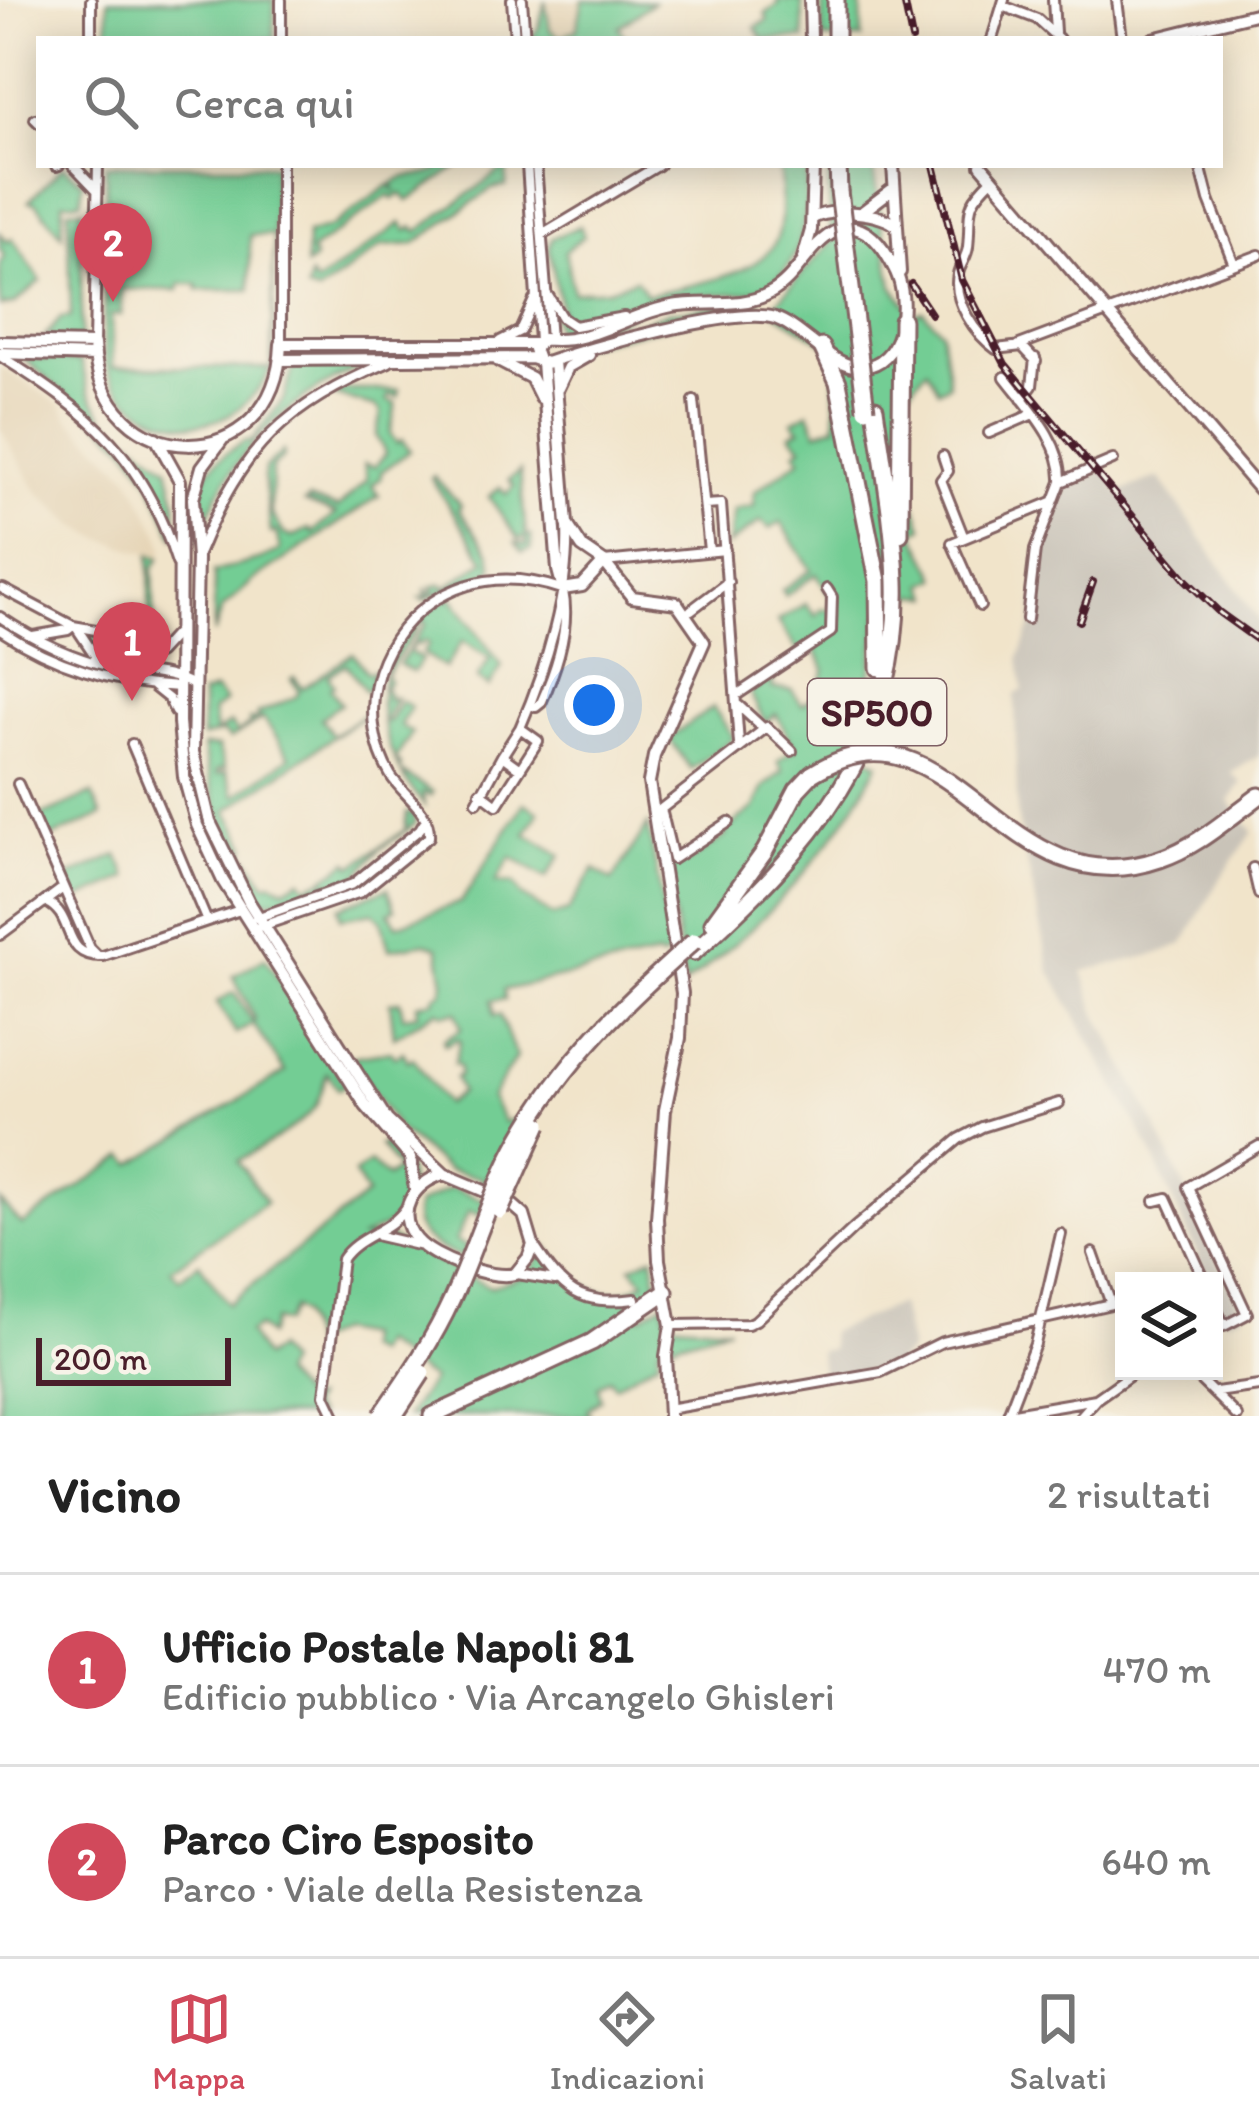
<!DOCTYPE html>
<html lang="it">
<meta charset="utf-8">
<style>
:root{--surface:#fff;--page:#f2f2f2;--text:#222;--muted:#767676;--line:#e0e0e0;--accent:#d1495b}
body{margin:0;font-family:Itim,sans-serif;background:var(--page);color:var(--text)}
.controls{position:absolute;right:36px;bottom:36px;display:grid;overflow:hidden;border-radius:0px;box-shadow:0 6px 30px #0003}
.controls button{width:108px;height:108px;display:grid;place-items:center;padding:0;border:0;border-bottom:3px solid var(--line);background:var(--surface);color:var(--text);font:60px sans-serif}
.scale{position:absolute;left:36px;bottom:30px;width:195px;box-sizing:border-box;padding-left:12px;border:6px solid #4a1f2b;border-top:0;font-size:33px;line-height:42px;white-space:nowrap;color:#4a1f2b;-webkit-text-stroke:9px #f7f3e8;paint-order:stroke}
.you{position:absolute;left:594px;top:705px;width:42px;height:42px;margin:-30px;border:9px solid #fff;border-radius:50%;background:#1a73e8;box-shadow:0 0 0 18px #1a73e833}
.badge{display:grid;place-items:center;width:78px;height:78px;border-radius:50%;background:var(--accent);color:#fff;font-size:39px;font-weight:700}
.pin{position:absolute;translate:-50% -99px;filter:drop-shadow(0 3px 6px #0008)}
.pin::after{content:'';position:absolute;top:63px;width:42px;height:36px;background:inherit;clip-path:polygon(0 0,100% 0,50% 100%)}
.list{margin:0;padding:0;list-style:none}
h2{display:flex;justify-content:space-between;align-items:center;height:156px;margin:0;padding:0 48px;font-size:51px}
h2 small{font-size:39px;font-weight:400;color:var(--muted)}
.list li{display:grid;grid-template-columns:78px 1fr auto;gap:36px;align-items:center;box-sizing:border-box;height:192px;padding:0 48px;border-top:3px solid var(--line)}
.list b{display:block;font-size:45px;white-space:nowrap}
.list p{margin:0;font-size:39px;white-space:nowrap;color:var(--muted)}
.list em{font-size:39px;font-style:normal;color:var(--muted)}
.icon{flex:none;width:66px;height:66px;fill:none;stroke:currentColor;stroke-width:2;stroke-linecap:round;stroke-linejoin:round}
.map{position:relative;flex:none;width:1259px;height:1416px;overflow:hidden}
.search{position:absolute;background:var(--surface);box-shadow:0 6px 30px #0003;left:36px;right:36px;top:36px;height:132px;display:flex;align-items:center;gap:30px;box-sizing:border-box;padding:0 42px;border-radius:0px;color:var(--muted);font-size:45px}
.sheet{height:540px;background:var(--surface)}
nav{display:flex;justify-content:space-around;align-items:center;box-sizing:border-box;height:168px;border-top:3px solid var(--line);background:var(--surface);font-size:33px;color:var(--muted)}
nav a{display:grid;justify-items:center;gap:6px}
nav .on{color:var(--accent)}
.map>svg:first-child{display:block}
</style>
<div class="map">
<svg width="1259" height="1416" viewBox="0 0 1259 1416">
<rect width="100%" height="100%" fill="#f7f3e8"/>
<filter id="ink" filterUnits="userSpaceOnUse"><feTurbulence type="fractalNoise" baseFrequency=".00833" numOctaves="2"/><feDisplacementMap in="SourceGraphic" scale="24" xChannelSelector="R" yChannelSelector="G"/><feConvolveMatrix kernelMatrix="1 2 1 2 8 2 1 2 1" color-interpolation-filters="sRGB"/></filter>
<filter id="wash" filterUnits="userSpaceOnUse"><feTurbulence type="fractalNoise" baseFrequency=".004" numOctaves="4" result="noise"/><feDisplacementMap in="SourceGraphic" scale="48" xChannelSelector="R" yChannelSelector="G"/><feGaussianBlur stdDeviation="2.7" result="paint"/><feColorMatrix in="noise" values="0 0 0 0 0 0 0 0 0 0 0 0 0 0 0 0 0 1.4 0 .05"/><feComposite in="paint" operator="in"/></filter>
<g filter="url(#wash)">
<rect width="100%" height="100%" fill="#f1e4ca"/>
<path fill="#e6d5b7" d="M548,0H589L588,24L568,39H551Z
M0,367L61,405L69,419L130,477L159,533L164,549L160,558L102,539L75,525L37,491L0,428Z"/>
<path fill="#c9c3b8" d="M1106,469L1118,493L1159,477L1259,621V756L1231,773L1242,783L1229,801L1253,832L1220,879L1183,944L1157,954L1083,971L1096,1012L1155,1124L1243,1314L1227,1321L1214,1292V1281H1209L1149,1147L1050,970L1017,815L1015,694L1023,690L1019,658L1031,627L1040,548L1065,487Z
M900,1304L910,1350L892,1367L823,1379L819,1351L831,1349L830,1332Z"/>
<path fill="#73cd94" stroke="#5e7660" stroke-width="3" fill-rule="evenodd" d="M108,0H274V39H108Z
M545,0L550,30L560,37L577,29L583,0L653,2L619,27L626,39H530L539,27Z
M777,0H802L804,39H763L755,28L768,20L765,14L778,5Z
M822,0H861L862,39H823Z
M106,165H274L273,363C262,391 239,416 207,423C171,432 120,406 108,370C101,348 104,319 105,296C105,252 106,209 106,165ZM250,235H274L271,368L113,367L111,315H121L122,289L179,290L180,284H197L198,290H250Z
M446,165H460L408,201L401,194L393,199L389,195L311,251L315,259L306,266L307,234L331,227L389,185L395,190L393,183C412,169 422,183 446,165Z
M780,165H807C807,214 807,283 744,293C719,296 694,292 669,297C647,302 631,317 610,324C593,330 574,333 556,337L553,314L561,312L549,247L552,238L580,226L584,236L565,251L573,292L608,289L636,279L647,295C685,285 769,277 779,232C784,212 780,186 780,165Z
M828,165H872L893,286L914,314L923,311L941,330L949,384L939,390L927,369L907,393L908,509L916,507L923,527L914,532L938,578L925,584L931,596L913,595L909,627L879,616L865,714L850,750L879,763C833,850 764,925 685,984L666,868L685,857L689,861L727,835L724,830L754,809L764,787L783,771L778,761L795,748L776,714L765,722L750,693L774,677L772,688L792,690L802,705L816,695L825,669L813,645L800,654L778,621L806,604L816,616L821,610L832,609V598L816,574L785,596L782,590L811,570L781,522L770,529L761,521L728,545L734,510L754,506V492L801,459L796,452L802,447L791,434L800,429L793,421L809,412L817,432L836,425L834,349L776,313V303L831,242Z
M63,166L83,182L81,201L63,202L62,235L36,203L29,201Z
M507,166L506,186L491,189L414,244L382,246L318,293L307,290L310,276L316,284L401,223L407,231L413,227L417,232Z
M82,208L81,339L45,336L61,318L71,317L68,209Z
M0,233L8,242L12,238L41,281L14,304L0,306V265L4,255L0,249Z
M760,302L761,311L728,312L562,350L672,311Z
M23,358L81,361L89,392L105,419L168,467L176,501L175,538L148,477L125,445Z
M294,366H365C284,398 226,457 199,540C199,486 195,471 245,441H251L283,400Z
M342,390H400L398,397L389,395L387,400L396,404L390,434L397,443L402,440L410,451L381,472V478L372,485L379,496L254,580L222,609L214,634V572L262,559L280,550L276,532L271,533L264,478L265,468L283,451L284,456L272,468L271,512L284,534L292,537L309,529L312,533L336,514L305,502L309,499L338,508L367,480L364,464L375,467L386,454L376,436L381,412L377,407L332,395Z
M520,471L526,536H531L532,549L522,552L516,543L527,545L525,537L519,540L489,497L500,487L506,494L514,486L509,480Z
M434,476L461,506L458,509L490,553L493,568C476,583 445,587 424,601L420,598L426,597L425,588L429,594L434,591L431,587L442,584L445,588L485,561L431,478Z
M150,555L160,558L153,569L155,647L134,660H106L93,647L88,632L148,643Z
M451,597L502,666L489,687L477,679L490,658L462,641L445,668L423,653L429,644L424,640L420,645L415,643L409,652L422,659L413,672L399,664L426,623L422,620L385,676L389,680L384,689L389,695L387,699L396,698L384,723L389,722L401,701L411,707L400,725L412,733L395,760L401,765L400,771L433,792L431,796L423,792L424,805C365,735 360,644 451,597Z
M353,653L367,673L374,671L369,690L366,692L346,664L328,676L334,685L330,688L341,704L321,718L333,735L367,713L368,718L364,716L227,810L247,846L244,852L266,884L271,882L285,888L301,879L306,886L324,879L328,886L325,877L349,861L353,866L405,830L407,813L414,814L415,824L380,849L357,876L295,898L262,901C231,851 211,804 203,746L218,747L225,768L217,770V774L226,772L235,796L290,757L263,718L230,739L222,732L202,738V694L215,690L225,702L213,711L216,733L230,723L237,733L251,724L249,720L259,719L257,714L297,696L299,690L291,679L294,677L303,688Z
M713,707L734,738L691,769L669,738Z
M92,794L102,816L48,839L38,817Z
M524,803L539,812L526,834L561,855L546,878L511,857L496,882L514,884L522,896L553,916L568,911L594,869L612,881L648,825L671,952L661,959L659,956L642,959L504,990L505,999L492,1000L494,1016L500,1015L516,1057L491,1098L504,1122L518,1118L524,1121L497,1176L484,1184L482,1178L447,1170L398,1129L355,1065L353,1057L390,1051L395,1057L403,1052L408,1061L413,1058L446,1104L461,1092L455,1078L460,1074L459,1065L454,1064L460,1042L458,1039L445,1045L443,1040L461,1029L456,1012L442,1014L438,1010L394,1037L390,1002L400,1001L403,1016L418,1014L417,1004L435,1000L434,996L442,992L444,982L438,947L426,943L389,949L381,920L373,912L341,918L339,907L388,888L395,909L389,912L397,925L461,902Z
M118,855L128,878L75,901L65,878Z
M265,958L346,1085L338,1089L327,1073C323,1084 320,1102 313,1110C296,1128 260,1149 238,1161L266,1202L171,1269L179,1279L199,1263L228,1304L367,1195L354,1174L370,1163L387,1177L398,1169L380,1145L391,1142C414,1165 418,1204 387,1225C380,1230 369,1233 362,1238L388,1237L490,1287L527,1275L547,1247C569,1280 606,1310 645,1281L631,1267L653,1256L657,1284L635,1311L641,1317L663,1303L668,1322L729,1327L659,1347L658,1360L615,1385L609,1378L598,1386L601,1399L587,1409L590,1416H407L432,1380L380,1343L374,1354L363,1349L364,1336L337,1331L311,1344L301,1314L293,1308L285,1323L274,1320L268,1335L258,1327L248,1333L264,1358L275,1349L287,1363L281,1374L300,1395L305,1392V1400L314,1399L310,1407L318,1416H0V1201L22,1225L125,1156L133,1164L285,1072L253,1024L236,1034L217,1002L234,992L253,1023L255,1019L233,976Z
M452,1188L487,1201L479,1215L469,1211L455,1241L467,1247L461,1258C437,1247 407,1236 417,1205Z"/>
</g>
<g filter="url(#ink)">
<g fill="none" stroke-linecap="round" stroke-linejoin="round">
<g stroke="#846463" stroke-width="14">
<path id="street" d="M281,0V39
M512,0L515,39
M522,0L525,39
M1053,0L1055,32
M1117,0L1122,39
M1003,6L1037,19L1059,39
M91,39V0
M992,39L1004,0
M35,119L39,123
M73,165L96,189
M281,165V344
M527,165L539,341
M536,165L550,339
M1200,165L1209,200L1234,264
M56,166L59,165
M993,178C962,208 972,209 968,247C967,257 960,264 958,274C952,301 976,335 996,349L1022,346L1036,361
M542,235L659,165
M547,294L562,318L574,326L624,317
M500,341L520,331L534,300
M94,343L98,165
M1019,345L1259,255
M0,356C92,413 144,458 177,563
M1005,377C1027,406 1063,442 1061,482L1035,550L1027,619
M1022,399L1032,386L1035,358
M694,401L709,551
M989,433L1033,414
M943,456L948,471L941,480L964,538
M1061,482L1113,460
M705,505L721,504L739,744
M199,552C243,446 284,407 389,362
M604,562L725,550
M3,589L73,626L147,639
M980,606L952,543L1052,502
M691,610L728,582
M0,617C33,639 72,658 111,667C138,673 169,671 193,685
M76,627L100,663
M0,630C53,665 115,684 179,687
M33,636L68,630L73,626
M130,668L159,652L179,630
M154,687L169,699L175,712
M738,694L831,632L832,597L827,589
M531,705L536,707L541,703C556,670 571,627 563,591
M739,706L764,729
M520,728L502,756L520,769
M132,744L206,919
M18,784L90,948L98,956
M480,792L497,805L538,741L520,728C546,668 570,591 567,526
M477,802L502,756
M729,822L673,859L661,809L767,727L792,751
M1253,868L1259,894
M46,902C77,916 59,957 103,956L240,910
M256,918L353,884L420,829L426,819
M253,929L361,892L429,837C431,811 404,796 391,776C356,717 374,643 429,604C471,575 516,574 561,589
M0,935L63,888
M1155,1201L1167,1198L1205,1281
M379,1236L422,1246
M534,1246C563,1290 579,1306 635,1299
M517,1274L555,1280
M1214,1304L1224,1326L1247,1314L1188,1187L1259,1146
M671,1325L748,1324L756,1320L855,1227L959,1139L982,1127L1059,1103
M1191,1371L1237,1416
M1216,1392L1259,1386
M668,1409L881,1372L942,1342L1111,1304L1093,1253
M1008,1414L1035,1344L1061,1234
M1008,1414L1096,1399
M335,1416L325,1395L342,1259C358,1235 389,1233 406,1208
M1081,1416L1096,1399L1136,1371"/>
</g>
<g stroke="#846463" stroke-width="16">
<path id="secondary" d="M810,0L811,39
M1153,39L1259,13
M893,165L900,272
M981,165L1259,489
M861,213L894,188
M812,219C827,207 885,212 897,227
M803,258L811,230L813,165
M0,342L94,344C100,476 276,481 281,344H536
M0,353L95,356
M280,360L531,358L546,363C588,348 737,306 775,318C805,328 837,375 869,366C905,356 909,300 896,272C885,249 865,217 836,231C809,244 797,279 770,293C741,309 704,300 672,306C627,314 589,346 543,339L534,349L538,360
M498,361L531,378L541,398
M554,361L567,524L582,547L604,562L632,597L677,603L704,642L654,756L649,782L682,993L680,1038L665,1110L657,1218L659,1260L671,1325L666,1356L669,1416
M542,362L558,570L563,589L582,586L604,562
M558,388L568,367L589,355
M156,438L180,481L179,723L184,777L197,825L223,881L366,1106L410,1157L415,1189
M222,440L202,467L193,499L197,559L193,752L210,822L249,902L387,1120L444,1174L508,1201L524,1215L533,1245L528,1258L515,1274C492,1280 433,1259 417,1240C393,1213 414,1182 444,1174"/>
</g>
<g stroke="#846463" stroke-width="21">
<path id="highway" d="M836,0V39
M838,165L839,191
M822,347L838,382L878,581L879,668
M900,534L902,320
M1239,811L1259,796
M713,923L765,851L797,790L812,774
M694,952C809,849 901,746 896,581C894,523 883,465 875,408
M432,1416L592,1342L665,1292"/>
</g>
<use href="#street" stroke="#fff" stroke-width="8"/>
<use href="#secondary" stroke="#fff" stroke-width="10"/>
<use href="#highway" stroke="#fff" stroke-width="15"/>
<g stroke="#4a1f2b" stroke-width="8">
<path id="rail" d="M904,0L912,39
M934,165L962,280L1005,364L1186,580L1220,613L1259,641
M911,284L931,314
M1079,621L1093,582"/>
</g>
<use href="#rail" stroke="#f7f3e8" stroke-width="3" stroke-dasharray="9" stroke-linecap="butt"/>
<g stroke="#846463" stroke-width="21" stroke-linecap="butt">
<path id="highway-bridge" d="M839,191L866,409
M812,774C951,686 1002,914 1160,859C1190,849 1214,830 1239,811
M500,1211L539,1124
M381,1416C407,1378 433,1341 452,1299C476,1247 492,1189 520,1139C564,1060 627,1001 694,941
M394,1416L422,1373"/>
</g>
<use href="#highway-bridge" stroke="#fff" stroke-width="15"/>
</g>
</g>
<g text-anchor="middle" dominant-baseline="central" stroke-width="10" stroke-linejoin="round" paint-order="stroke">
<rect fill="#f7f3e8" stroke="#7e5f64" stroke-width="3" x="808" y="679" width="138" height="66" rx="9"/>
<g font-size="39" font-weight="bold" fill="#4a1f2b">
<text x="877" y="712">SP500</text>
</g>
</g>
</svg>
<div class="controls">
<button><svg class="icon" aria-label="layers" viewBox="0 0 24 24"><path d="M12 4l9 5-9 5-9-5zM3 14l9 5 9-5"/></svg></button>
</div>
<div class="scale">200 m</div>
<div class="you"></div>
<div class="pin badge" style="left:132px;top:701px">1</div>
<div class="pin badge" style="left:113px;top:302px">2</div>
<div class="search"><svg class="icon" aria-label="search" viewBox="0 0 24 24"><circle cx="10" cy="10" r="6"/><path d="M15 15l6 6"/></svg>Cerca qui</div>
</div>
<section class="sheet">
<h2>Vicino<small>2 risultati</small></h2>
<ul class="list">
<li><span class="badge">1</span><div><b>Ufficio Postale Napoli 81</b><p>Edificio pubblico · Via Arcangelo Ghisleri</p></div><em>470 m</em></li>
<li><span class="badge">2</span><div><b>Parco Ciro Esposito</b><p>Parco · Viale della Resistenza</p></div><em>640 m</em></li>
</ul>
</section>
<nav>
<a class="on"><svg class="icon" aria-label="map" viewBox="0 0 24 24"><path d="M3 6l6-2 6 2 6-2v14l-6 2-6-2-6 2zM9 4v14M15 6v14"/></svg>Mappa</a>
<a><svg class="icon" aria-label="directions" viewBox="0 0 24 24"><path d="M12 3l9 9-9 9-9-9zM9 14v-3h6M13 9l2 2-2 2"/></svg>Indicazioni</a>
<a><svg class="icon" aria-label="saved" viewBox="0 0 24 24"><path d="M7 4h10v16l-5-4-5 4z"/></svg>Salvati</a>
</nav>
